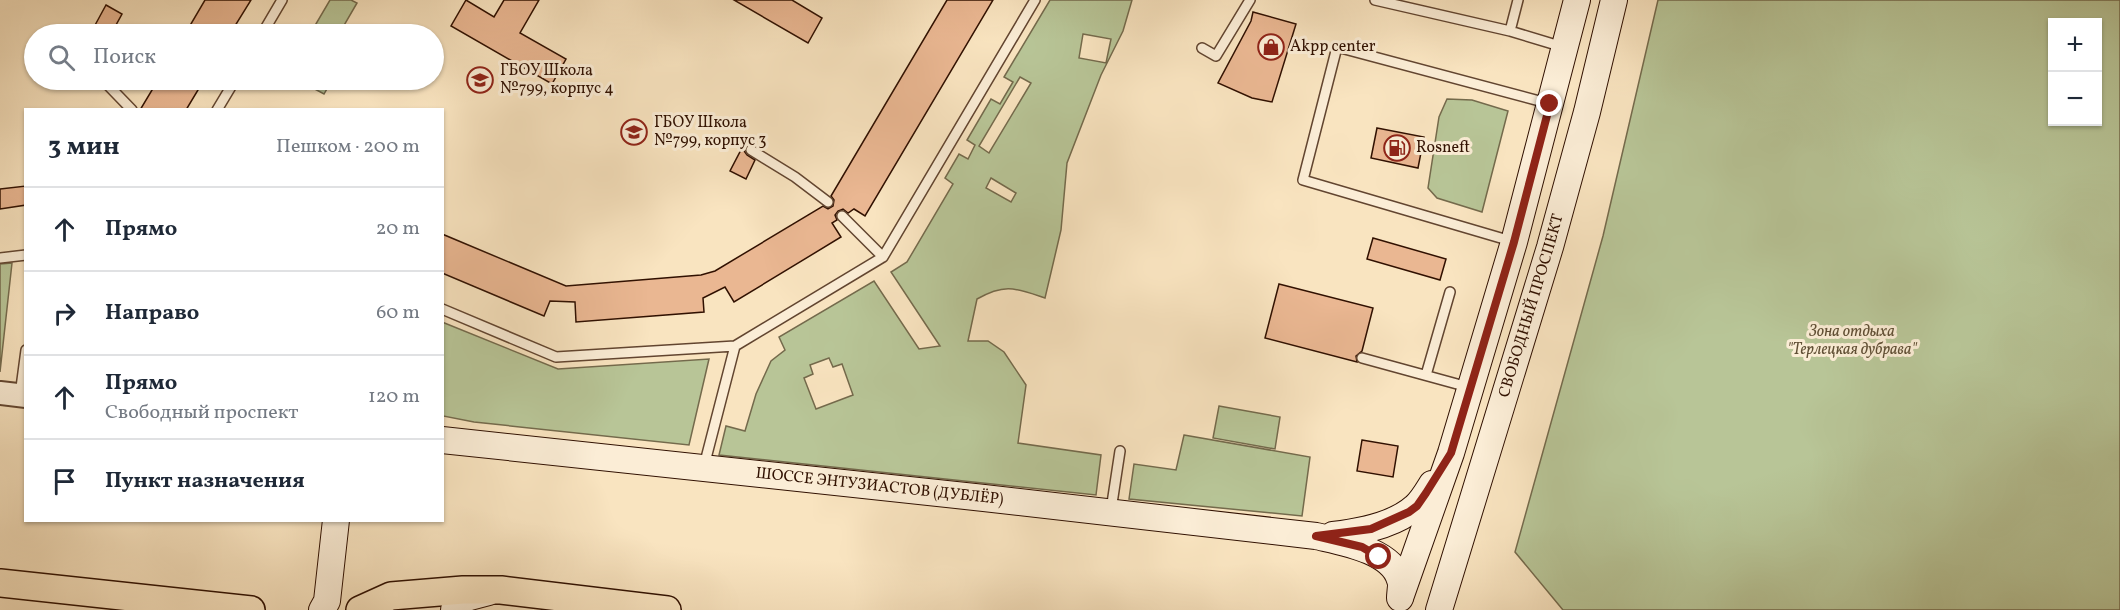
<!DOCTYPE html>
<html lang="ru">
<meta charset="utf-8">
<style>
:root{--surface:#fff;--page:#f2f2f3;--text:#1f2937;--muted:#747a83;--line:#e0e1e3}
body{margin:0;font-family:Vollkorn,serif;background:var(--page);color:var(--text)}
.controls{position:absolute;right:18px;top:18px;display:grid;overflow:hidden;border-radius:0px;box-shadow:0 2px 4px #0004}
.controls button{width:54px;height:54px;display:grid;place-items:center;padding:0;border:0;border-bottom:2px solid var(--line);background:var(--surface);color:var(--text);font:30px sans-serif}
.stop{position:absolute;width:18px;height:18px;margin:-14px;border:4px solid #8f2418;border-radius:50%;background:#fff}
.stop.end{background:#8f2418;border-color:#fff;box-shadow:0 2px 6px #0008}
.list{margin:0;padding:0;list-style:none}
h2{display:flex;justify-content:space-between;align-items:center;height:78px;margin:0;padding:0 24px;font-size:26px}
h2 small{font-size:20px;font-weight:400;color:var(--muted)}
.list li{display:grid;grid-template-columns:39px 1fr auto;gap:18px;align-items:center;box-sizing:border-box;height:84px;padding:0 24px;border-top:2px solid var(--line)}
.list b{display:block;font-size:22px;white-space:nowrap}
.list p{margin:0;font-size:20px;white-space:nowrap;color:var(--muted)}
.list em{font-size:20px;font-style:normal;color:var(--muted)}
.icon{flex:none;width:33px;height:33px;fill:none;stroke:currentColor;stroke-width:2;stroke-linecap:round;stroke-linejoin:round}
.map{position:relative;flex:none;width:2120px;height:610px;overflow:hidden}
.search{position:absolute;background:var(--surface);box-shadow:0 2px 4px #0004;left:24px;top:24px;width:420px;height:66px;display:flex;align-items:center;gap:15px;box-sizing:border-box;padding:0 21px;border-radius:33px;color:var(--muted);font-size:22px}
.panel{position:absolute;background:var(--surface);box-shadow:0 2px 4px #0004;left:24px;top:108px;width:420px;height:414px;border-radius:0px}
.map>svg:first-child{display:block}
</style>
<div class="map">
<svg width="2120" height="610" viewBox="0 0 2120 610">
<rect width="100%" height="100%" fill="#f9e4c0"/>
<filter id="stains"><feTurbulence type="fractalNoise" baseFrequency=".00333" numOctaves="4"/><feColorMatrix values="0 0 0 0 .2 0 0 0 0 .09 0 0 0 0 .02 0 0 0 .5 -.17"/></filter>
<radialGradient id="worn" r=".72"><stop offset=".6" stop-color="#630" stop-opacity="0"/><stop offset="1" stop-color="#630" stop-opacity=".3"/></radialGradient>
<path fill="#b8c597" stroke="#746a4c" stroke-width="1.5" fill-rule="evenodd" d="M330,0H351L357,3L343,27L345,34H310Z
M1050,0H1132L1123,31L1101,75L1067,163L1061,230L1045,298C1015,288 1005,283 977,299L968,341H988L1004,352L1026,385L1018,443L1101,455L1096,495L719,455L726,426L745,431L756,394L771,361L785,350L779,337L874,281L919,349L940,346L891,272L907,262L953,184L945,178L959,154L968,159L975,145L967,140L991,99L1000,104L1013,82L1004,77ZM1083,34L1111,39L1106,63L1079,58ZM1020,77L1031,83L989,153L979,146ZM991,178L1016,193L1011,202L986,188ZM829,358L833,367L842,364L853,395L816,409L804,378L813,374L810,365Z
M1658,0H2120V610H1563L1515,552L1603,236ZM2052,22H2098V122H2052Z
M298,80H332L324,94Z
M1447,99L1472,100L1508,111L1482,212L1437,198L1428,188L1439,117Z
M12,263L0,372V264Z
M442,322L558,369L709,359L689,445L474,422L443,416Z
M1219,406L1280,417L1275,449L1213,438Z
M1184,435L1310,457L1302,516L1129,499L1134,464L1176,470Z"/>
<path fill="#eab792" stroke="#301000" stroke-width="1.5" d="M205,0H251L230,34H185Z
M466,0L494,17L504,0H539L520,33L566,59L552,84L451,26Z
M734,0H792L822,18L808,43Z
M947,0H993L865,216L854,209L848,213L843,209L838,211L835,215L837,220L832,223L841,237L734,302L725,287L703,298L704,312L576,322L575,302L550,301L544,316L442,273V234L566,286L701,275L715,271L823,206L828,209L833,206L834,200L831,196Z
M106,5L122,14L111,34L94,27Z
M1253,12L1296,24L1272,102L1252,98L1218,83L1251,21Z
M158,80H204L186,110H140Z
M1377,128L1424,137L1418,168L1371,158Z
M742,148L747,155L755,160L746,179L730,171Z
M26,186V205L0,209V189Z
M1373,238L1446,259L1440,280L1367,259Z
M1279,284L1373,308L1362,351L1356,356L1357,362L1265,338Z
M1362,440L1398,446L1393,477L1357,471Z"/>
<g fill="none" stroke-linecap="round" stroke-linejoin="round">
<g stroke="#624530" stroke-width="12">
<path id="service" d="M1375,0L1510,31L1563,47
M1510,31L1518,0
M262,34L282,0
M1202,48L1216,56L1250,0
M103,80L132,110
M217,110L235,80
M751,150L795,177L828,202
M842,216L883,257
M1511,241L1303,180L1337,47L1547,103
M0,258L26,255
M442,309L556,357L735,346L883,257L1035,0
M1362,358L1468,387
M1426,375L1450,292
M20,395L26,350
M704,466L735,346
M1111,510L1120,451"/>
</g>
<g stroke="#624530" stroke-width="26">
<path id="tertiary" d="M0,393L26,396"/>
</g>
<g stroke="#301000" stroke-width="28">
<g id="secondary">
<path id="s1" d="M442,440L984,498L1316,536C1341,542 1392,550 1400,580C1402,585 1400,592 1400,598"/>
<path d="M1333,535C1359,532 1395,525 1415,507C1422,501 1427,492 1432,484"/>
<path d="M1401,595L1451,453L1514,242L1577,0"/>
<path d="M322,610L327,601L336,520"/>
<path d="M454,610L466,598L489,592"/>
<path id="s2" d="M1439,610L1550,247L1587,112L1614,0"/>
</g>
</g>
<g stroke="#301000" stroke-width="30">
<path id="primary" d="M0,583L251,610
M360,610L391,596L463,590H501L667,610"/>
</g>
<use href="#service" stroke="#fbedd6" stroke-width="9"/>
<use href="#tertiary" stroke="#fbedd6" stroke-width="22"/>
<use href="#secondary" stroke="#fbedd6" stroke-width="26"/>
<use href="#primary" stroke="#f9e4c0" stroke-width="27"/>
</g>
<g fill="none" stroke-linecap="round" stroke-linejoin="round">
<path stroke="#8f2418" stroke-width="8" d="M1379,557L1362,547L1316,536L1371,529L1409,512L1417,506L1426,493L1451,453L1514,242L1550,104"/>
</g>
<defs>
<g id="shop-ring" transform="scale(1.35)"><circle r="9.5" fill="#fbedd6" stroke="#8f2418" stroke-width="1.5"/><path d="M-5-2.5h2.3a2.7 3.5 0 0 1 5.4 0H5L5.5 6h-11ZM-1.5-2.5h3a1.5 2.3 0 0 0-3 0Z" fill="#8f2418"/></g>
<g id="school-ring" transform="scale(1.35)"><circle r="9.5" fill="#fbedd6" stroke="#8f2418" stroke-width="1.5"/><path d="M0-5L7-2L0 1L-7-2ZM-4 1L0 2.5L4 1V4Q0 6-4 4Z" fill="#8f2418"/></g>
<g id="fuel-ring" transform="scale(1.35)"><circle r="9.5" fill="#fbedd6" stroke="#8f2418" stroke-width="1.5"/><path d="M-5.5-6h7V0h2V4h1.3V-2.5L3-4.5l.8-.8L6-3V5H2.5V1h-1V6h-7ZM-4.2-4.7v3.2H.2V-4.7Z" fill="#8f2418"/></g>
</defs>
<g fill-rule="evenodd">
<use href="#shop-ring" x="1271" y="47"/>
<use href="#school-ring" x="480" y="80"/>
<use href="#school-ring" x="634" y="132"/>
<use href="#fuel-ring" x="1397" y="148"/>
</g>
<g text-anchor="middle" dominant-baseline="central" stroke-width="6" stroke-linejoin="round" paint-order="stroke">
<g font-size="16" fill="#301000" stroke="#fbedd6" text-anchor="start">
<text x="1290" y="47">Akpp center</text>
<text x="500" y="71">ГБОУ Школа<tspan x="500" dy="18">№799, корпус 4</tspan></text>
<text x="654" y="123">ГБОУ Школа<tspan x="654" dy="18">№799, корпус 3</tspan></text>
<text x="1416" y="148">Rosneft</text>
</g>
<g font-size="16" fill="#301000" stroke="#fbedd6">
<text stroke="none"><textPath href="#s2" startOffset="318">СВОБОДНЫЙ ПРОСПЕКТ</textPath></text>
<text stroke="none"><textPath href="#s1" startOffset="440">ШОССЕ ЭНТУЗИАСТОВ (ДУБЛЁР)</textPath></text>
</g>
<g font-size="16" font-style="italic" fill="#604f35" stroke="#fbedd6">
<text x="1852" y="332">Зона отдыха<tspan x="1852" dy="18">"Терлецкая дубрава"</tspan></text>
</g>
</g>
<rect width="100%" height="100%" filter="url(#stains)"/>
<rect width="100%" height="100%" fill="url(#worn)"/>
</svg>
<div class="controls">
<button>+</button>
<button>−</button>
</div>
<div class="stop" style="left:1379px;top:557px"></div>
<div class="stop end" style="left:1550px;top:104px"></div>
<div class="search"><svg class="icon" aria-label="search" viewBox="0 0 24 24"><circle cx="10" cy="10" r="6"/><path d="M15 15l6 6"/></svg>Поиск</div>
<section class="panel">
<h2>3 мин<small>Пешком · 200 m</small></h2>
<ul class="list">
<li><svg class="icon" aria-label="ahead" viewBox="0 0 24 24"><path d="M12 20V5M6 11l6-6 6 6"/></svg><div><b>Прямо</b></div><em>20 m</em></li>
<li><svg class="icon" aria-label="right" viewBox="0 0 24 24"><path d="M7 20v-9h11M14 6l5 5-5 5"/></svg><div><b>Направо</b></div><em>60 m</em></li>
<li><svg class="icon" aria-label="ahead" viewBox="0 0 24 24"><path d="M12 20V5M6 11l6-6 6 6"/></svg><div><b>Прямо</b><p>Свободный проспект</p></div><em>120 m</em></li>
<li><svg class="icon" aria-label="arrive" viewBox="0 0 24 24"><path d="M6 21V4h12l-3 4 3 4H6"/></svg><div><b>Пункт назначения</b></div></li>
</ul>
</section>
</div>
